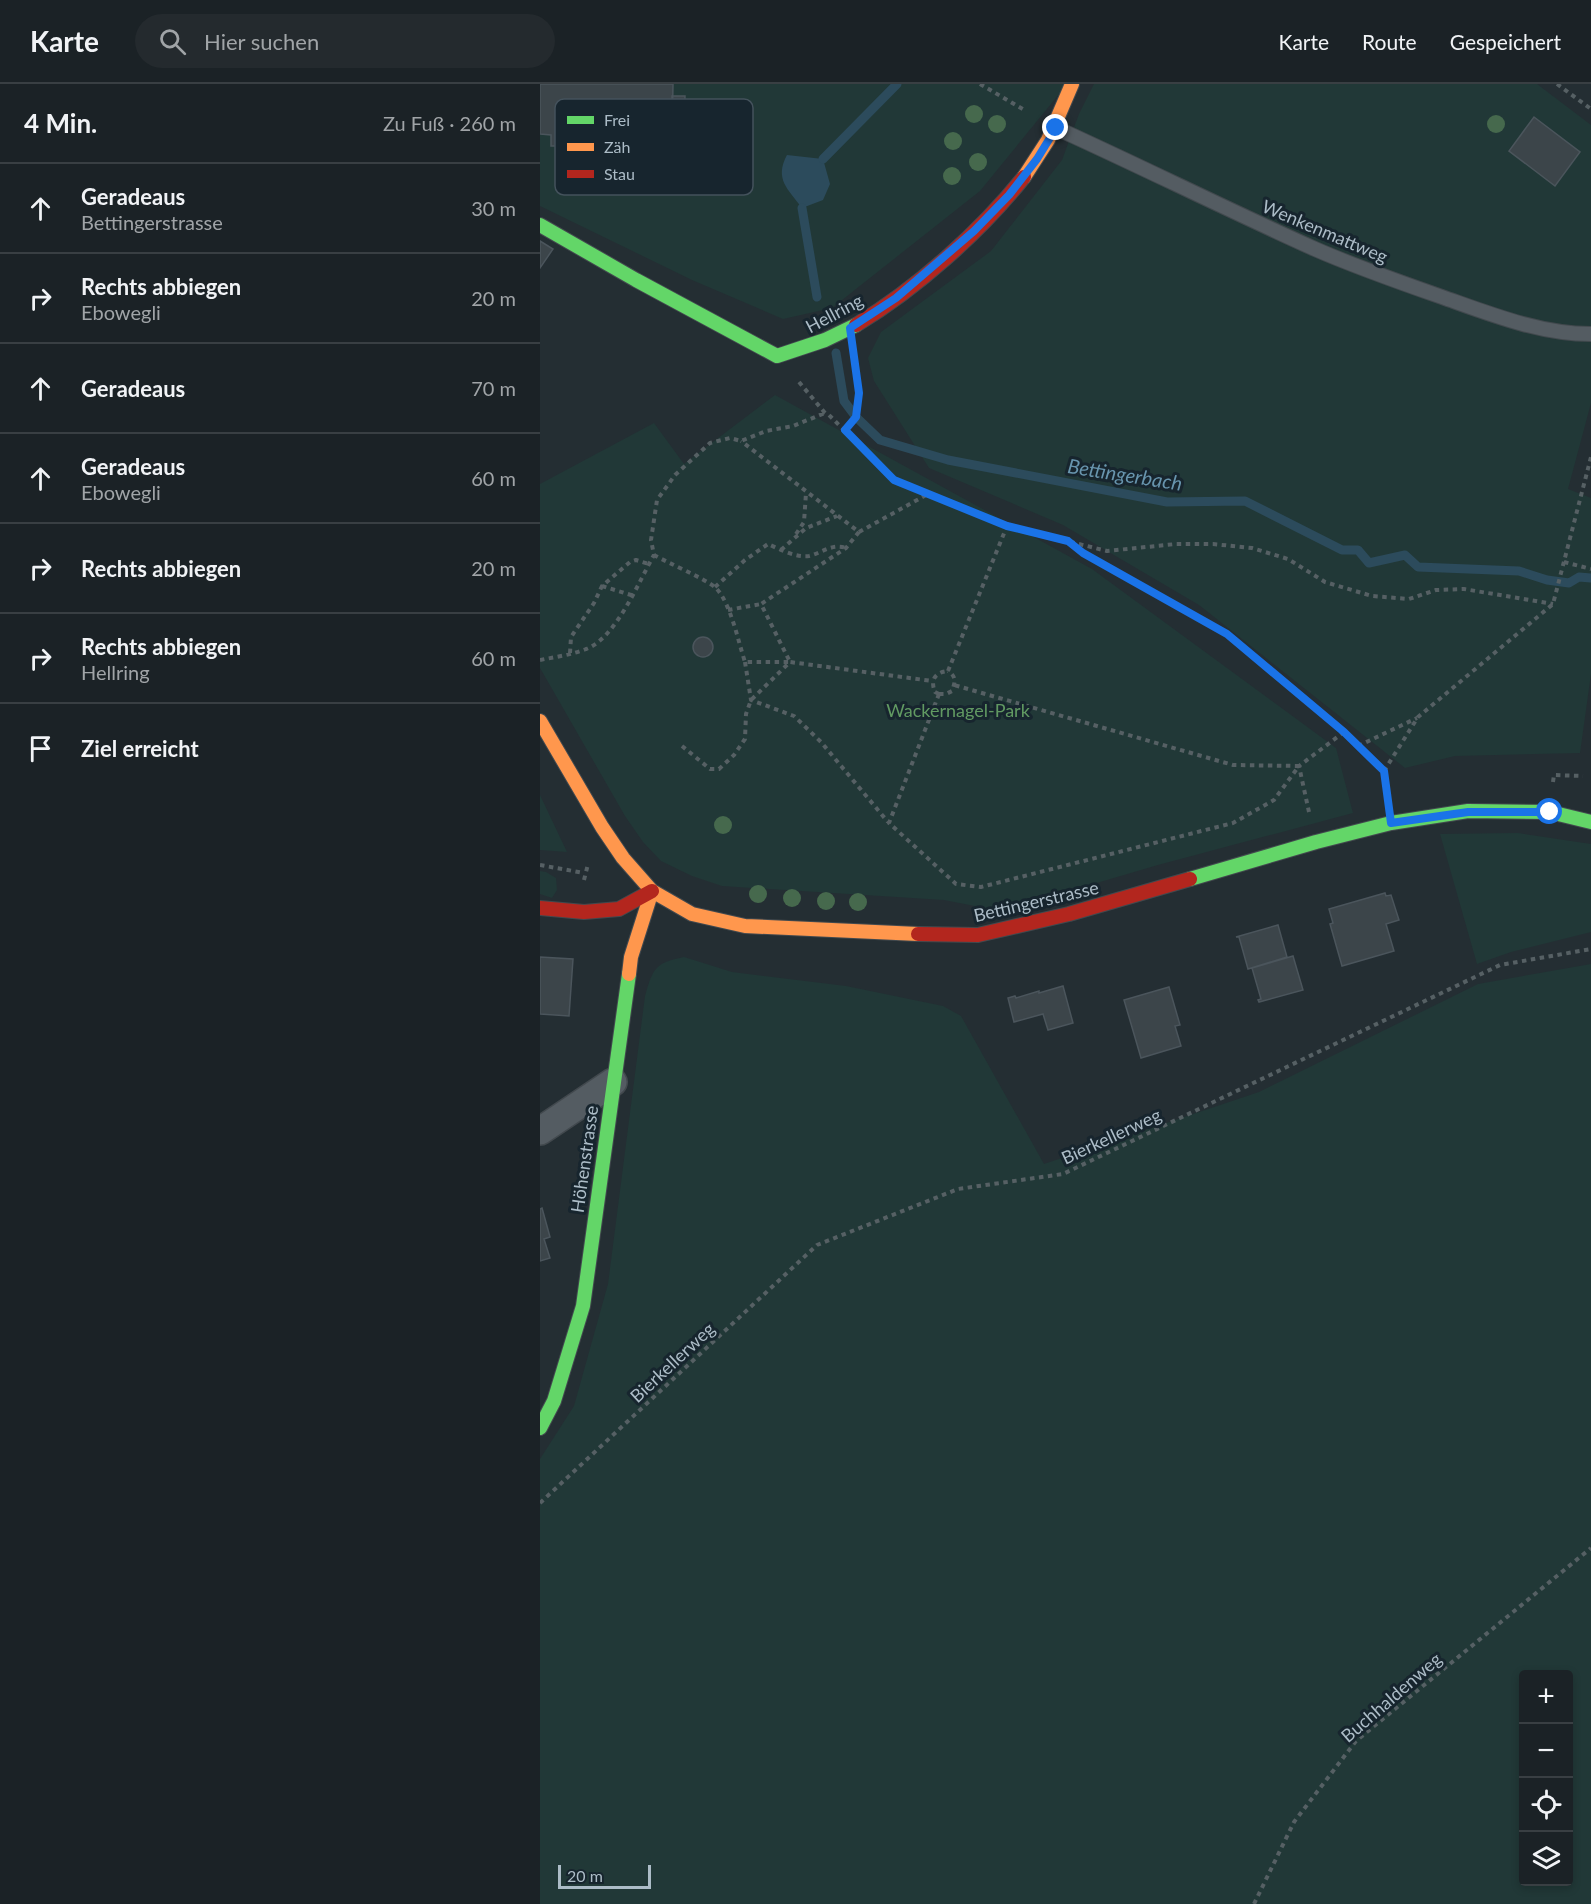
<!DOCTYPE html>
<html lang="de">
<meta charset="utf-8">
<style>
:root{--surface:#1b2226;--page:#242a2e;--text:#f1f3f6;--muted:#a0a4a7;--line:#393f43}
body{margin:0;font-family:Lato,sans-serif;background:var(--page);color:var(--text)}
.controls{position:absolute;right:18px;bottom:18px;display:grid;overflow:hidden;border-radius:6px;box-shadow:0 3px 9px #0003}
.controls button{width:54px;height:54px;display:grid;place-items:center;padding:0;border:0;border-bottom:2px solid var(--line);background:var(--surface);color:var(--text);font:30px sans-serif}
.scale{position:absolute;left:18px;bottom:15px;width:93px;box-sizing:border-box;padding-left:6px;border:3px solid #acbcc7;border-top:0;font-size:16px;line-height:21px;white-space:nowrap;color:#acbcc7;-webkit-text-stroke:4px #17252e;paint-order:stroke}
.stop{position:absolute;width:18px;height:18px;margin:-14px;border:4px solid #1a73e8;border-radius:50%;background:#fff}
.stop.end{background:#1a73e8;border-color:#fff;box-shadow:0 2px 6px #0008}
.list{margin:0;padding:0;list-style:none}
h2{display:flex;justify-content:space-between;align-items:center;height:78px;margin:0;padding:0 24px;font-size:26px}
h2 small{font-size:20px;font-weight:400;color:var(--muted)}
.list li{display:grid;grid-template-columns:39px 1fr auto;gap:18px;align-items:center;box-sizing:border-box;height:90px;padding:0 24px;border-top:2px solid var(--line)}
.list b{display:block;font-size:22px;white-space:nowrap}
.list p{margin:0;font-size:20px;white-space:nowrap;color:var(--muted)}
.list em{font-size:20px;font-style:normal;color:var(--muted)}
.icon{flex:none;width:33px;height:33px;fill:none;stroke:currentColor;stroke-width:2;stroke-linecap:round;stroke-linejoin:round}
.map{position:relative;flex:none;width:1051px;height:1820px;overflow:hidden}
header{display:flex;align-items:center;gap:36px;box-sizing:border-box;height:84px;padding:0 30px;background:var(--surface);border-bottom:2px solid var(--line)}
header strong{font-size:28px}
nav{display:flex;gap:33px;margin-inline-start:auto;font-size:21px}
.search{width:420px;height:54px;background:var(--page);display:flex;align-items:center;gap:15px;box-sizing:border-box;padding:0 21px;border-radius:33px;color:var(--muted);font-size:22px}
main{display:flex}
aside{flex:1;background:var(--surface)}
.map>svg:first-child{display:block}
</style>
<header>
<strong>Karte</strong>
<div class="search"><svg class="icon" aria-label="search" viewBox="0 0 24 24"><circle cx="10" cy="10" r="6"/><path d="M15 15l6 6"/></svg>Hier suchen</div>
<nav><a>Karte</a><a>Route</a><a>Gespeichert</a></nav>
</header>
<main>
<aside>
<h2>4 Min.<small>Zu Fuß · 260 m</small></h2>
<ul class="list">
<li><svg class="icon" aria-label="ahead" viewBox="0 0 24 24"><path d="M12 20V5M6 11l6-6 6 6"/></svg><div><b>Geradeaus</b><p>Bettingerstrasse</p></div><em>30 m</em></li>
<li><svg class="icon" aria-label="right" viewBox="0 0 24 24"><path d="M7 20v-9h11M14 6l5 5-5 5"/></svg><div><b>Rechts abbiegen</b><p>Ebowegli</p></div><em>20 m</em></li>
<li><svg class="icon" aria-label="ahead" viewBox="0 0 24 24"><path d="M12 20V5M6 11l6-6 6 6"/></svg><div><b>Geradeaus</b></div><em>70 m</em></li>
<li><svg class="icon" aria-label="ahead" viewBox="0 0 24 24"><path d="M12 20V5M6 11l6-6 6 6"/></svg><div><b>Geradeaus</b><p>Ebowegli</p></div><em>60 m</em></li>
<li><svg class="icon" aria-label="right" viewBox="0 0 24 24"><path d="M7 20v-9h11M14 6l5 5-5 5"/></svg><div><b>Rechts abbiegen</b></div><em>20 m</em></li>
<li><svg class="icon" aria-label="right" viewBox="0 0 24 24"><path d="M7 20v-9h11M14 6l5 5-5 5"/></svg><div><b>Rechts abbiegen</b><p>Hellring</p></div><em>60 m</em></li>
<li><svg class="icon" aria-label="arrive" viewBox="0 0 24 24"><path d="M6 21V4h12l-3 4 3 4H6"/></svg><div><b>Ziel erreicht</b></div></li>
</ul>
</aside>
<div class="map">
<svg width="1051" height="1820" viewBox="0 0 1051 1820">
<rect width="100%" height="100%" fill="#242e33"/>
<path fill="#213837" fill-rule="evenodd" d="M0,0H525L524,4L440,107L292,224L243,235L152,196L0,122Z
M554,0H997L1051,41V319L1028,405L1051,414V590L1040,669L915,672L865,684L659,521L523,441L389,384L334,297L328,274L341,248L451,167L522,76L539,30Z
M235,311L552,485L796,664L813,729L618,781L475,823L450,825L404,816L182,802L152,792L121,777L103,758L85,732L0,584V400L114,339L144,380Z
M0,711L27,768L0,766Z
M978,749L1051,760V848L971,868L937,880L900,750Z
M0,787L6,788L16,794L17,806L12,814L0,810Z
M144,873L192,888L306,902L403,922L421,932L504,1080L719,1008L938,900L1051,880V1820H0V1375L34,1322L68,1200L105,912C113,885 114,879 144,873ZM984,1590H1028V1798H984Z"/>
<path fill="#2c4b5c" d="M247,71L283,75L290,100L283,116L262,124C248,105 234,95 247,71Z"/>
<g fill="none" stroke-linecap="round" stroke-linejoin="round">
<path stroke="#2c4b5c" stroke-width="9" d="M283,75L357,0
M262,124L277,213
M296,269L304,317L316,333L340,356L408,376L627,418L705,417L802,466H818L829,479L865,471L878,483L979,487L1007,496L1029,499L1039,493L1051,494"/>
</g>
<path fill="#3c454a" stroke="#4b555c" stroke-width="1.5" d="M0,0H133L132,54L34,52L33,62H11V51L0,50Z
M132,12H145L144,40L132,39Z
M994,33L1040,68L1015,102L969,67Z
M0,157L13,165L0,184Z
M153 563a10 10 0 1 1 20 0a10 10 0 1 1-20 0Z
M845,809L846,812L851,811L859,836L846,840L854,867L802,882L790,840L793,839L789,825Z
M738,841L747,873L708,885L699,853H696Z
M753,872L763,906L719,918L718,916L721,915L712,884Z
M0,873L33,875L29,932L0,930Z
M523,902L533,939L508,946L503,930L474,938L468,914L475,912L476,914L499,907V909Z
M629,903L640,941L635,942L641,962L601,974L584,916Z
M2,1124L10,1153L4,1155L10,1174L0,1177V1125Z"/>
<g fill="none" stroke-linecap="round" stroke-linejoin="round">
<g stroke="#42494e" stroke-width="16">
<path id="lane" d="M516,44C602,83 688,126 775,165C816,183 859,198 902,213C950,230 1000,250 1051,250"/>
</g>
<g stroke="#42494e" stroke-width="30">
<path id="street" d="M0,1047L73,998"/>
</g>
<g stroke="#42494e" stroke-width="16">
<path id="fast" d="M0,141L96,196L237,272L285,256L316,241
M650,795L776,758L851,739L928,727L1010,728L1051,738
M0,1344L14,1317L43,1222L89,890"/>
</g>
<g stroke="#42494e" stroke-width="16">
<path id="slow" d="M484,93L508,56L532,0
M0,637L62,743L83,774L112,807L152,830L205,842L378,850
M89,890L91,873L112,807"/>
</g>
<g stroke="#42494e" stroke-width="16">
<path id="jam" d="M316,241C377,204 440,148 484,93
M0,824L44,828L79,825L112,807
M378,850L438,851L529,830L650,795"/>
</g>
<path stroke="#566064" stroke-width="4" stroke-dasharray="4.5 4.5" stroke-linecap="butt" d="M440,0L486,27
M1017,0L1051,25
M259,298L285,329L289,331L354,396L467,442L567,467L636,460H673L712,464L748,475L785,498L832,512L869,515L896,506L924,505L1013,520
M305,346C325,322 319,308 314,278
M319,448L388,410
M256,450L264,438L266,409
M530,458L543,469L687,550L804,648L844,687L847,708
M241,466L266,444L297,432
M114,471C128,479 166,495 176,504C191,520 198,557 205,578H250L221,520L306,464L319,448L201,357
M1024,478L1051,485
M62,502L91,511
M175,503L205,476L228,460C239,465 256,474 269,472C282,469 292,459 306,464
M188,526L221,520
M30,569L31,553L54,519L62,502L90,478L96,476L109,480
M0,576C15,573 31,571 46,565C76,554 98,499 114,471L111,456L117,416L135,391L170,359L190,354L201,357L226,347L253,342L285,329
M205,578L211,616L254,632L281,658L348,738
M408,587L467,442
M399,610L349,739L416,800L441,803L693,739L734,716L759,682L693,681L414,601
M399,610H406L412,607C415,598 417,593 408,587
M399,610L395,608C390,596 395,588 408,587
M142,662L170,685H179L194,671L205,655L206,630L211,616L250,578L392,597
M818,662L877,634
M844,687L878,633L1013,520L1051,373
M1013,698L1014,691L1043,692
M769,728L759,682L804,648
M0,781L44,789
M44,796L48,780
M0,1419L277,1161L418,1105L523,1090L960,881L1051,865
M714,1820L754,1738L816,1657L1051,1464"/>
<use href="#lane" stroke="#545c62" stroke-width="14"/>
<use href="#street" stroke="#545c62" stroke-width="27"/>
<use href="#fast" stroke="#63d668" stroke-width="14"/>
<use href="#slow" stroke="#ff974d" stroke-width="14"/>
<use href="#jam" stroke="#b3261e" stroke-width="14"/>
</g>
<g fill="#46694d">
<circle cx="434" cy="30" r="9"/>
<circle cx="457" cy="40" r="9"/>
<circle cx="956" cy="40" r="9"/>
<circle cx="413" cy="57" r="9"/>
<circle cx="438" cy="78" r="9"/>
<circle cx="412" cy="92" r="9"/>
<circle cx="183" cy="741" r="9"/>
<circle cx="218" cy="810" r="9"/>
<circle cx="252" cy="814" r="9"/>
<circle cx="286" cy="817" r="9"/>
<circle cx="318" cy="818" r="9"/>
</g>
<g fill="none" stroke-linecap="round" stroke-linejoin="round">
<path stroke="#1a73e8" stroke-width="8" d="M516,44L497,75L469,111L434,147L356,214L310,244L319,309L316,333L305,346L354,396L467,442L528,457L543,469L687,550L804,648L844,687L851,739L928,728H1010"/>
</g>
<g text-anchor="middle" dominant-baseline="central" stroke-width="6" stroke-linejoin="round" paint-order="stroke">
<g font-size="18" fill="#acbcc7" stroke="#17252e">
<text transform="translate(785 147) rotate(23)">Wenkenmattweg</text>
<text transform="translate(294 229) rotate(-28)">Hellring</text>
<text transform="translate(496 817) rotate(-13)">Bettingerstrasse</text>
<text transform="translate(571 1052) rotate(-25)">Bierkellerweg</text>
<text transform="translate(44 1075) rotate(-82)">Höhenstrasse</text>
<text transform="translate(132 1278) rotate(-43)">Bierkellerweg</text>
<text transform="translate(851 1613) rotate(-41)">Buchhaldenweg</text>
</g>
<g font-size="18" fill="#619962" stroke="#17252e">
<text x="418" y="626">Wackernagel-Park</text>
</g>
<g font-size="20" font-style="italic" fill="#6895ae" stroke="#17252e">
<text transform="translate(585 390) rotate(9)">Bettingerbach</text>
</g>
</g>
<rect x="15" y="15" width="198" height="96" rx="9" fill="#17252e" stroke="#44525c" stroke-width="1.5"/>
<rect x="27" y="32" width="27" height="8" fill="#63d668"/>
<rect x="27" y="59" width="27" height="8" fill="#ff974d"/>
<rect x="27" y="86" width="27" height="8" fill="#b3261e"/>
<g font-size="16" fill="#acbcc7">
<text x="64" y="42">Frei</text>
<text x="64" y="69">Zäh</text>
<text x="64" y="96">Stau</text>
</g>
</svg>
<div class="controls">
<button>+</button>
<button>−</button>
<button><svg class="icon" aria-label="locate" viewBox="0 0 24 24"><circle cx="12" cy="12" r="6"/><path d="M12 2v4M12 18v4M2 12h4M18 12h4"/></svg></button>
<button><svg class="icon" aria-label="layers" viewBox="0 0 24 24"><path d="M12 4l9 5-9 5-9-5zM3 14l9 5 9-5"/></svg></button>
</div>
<div class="scale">20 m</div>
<div class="stop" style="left:1010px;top:728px"></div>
<div class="stop end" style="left:516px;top:44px"></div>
</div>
</main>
